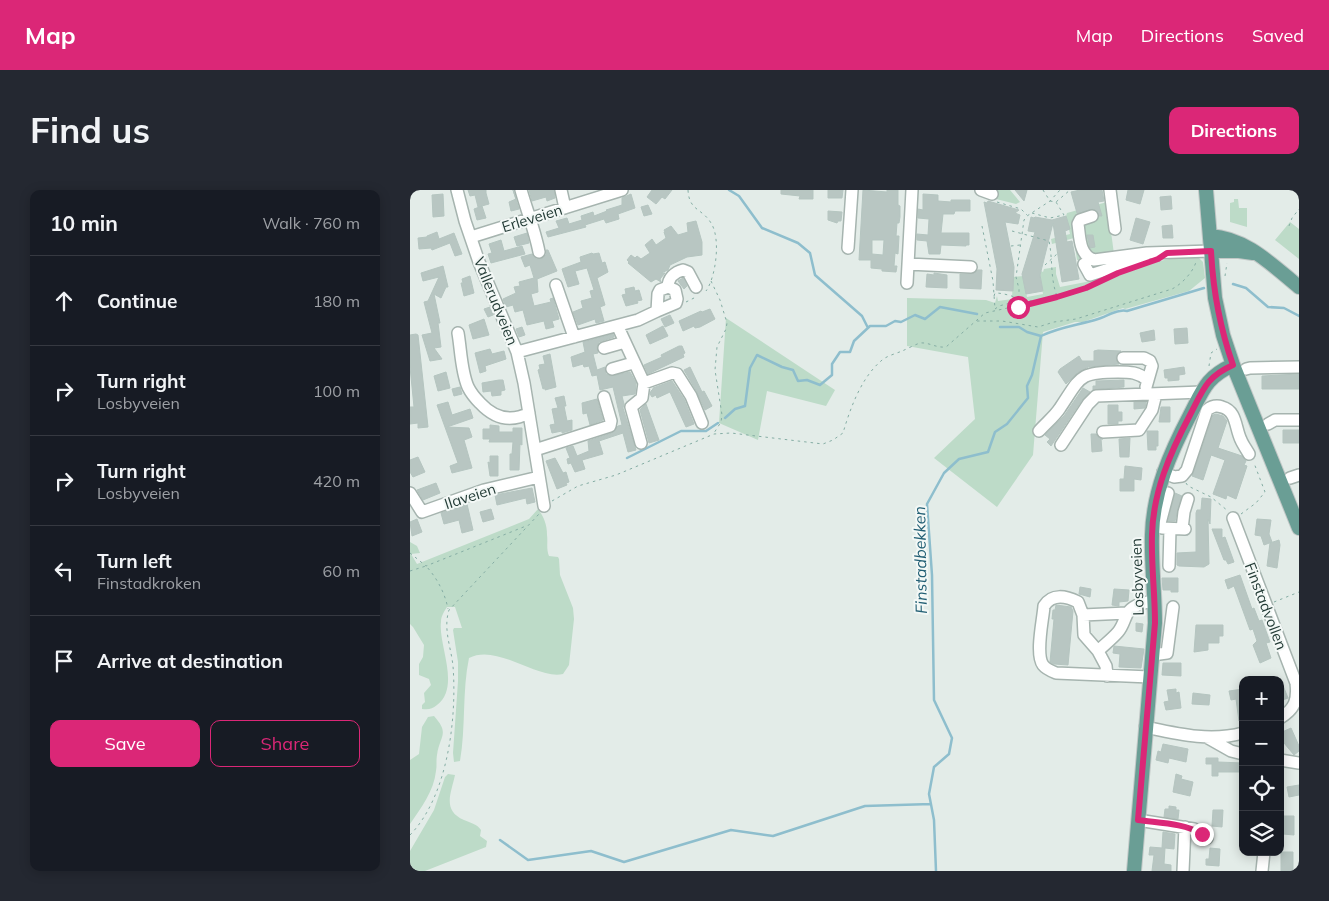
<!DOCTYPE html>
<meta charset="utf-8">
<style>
:root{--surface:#171b24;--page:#242831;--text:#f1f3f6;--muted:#9ea1a6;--line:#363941;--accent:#db2777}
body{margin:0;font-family:Mulish,sans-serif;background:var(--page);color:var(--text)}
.controls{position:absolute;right:15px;bottom:15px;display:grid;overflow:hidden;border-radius:10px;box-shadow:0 2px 12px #0003}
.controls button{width:45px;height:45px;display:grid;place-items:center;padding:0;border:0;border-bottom:1px solid var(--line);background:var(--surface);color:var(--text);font:25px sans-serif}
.stop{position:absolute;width:15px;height:15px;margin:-11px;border:4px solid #db2777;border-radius:50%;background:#fff}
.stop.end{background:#db2777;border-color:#fff;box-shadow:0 1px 5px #0008}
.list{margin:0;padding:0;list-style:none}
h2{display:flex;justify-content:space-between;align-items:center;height:65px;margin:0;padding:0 20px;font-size:21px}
h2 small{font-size:16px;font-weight:400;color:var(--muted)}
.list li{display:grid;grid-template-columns:32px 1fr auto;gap:15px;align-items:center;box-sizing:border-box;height:90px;padding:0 20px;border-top:1px solid var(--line)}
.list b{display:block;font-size:19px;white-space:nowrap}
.list p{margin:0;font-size:16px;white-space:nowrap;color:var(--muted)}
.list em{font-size:16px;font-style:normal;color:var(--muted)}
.actions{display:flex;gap:10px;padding:15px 20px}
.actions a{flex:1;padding:11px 0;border:1px solid var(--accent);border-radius:10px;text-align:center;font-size:18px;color:var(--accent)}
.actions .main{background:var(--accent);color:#fff}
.icon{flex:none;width:28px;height:28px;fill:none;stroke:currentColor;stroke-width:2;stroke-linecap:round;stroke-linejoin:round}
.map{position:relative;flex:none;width:889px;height:681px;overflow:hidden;border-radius:10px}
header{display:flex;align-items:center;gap:30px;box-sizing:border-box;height:70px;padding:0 25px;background:var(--accent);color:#fff}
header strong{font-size:24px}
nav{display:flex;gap:28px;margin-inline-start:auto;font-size:18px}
.intro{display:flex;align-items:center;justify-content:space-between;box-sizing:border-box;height:120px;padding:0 30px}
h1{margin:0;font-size:35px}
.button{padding:12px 22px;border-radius:10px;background:var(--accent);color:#fff;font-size:18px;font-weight:700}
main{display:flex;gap:30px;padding:0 30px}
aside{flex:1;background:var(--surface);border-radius:10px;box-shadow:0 2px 12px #0003}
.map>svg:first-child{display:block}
</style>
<header>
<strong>Map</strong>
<nav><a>Map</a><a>Directions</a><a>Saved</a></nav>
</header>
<div class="intro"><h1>Find us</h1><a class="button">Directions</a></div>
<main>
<aside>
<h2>10 min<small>Walk · 760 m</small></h2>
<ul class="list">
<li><svg class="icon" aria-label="ahead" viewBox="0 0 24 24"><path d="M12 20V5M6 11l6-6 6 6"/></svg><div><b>Continue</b></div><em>180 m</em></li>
<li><svg class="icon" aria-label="right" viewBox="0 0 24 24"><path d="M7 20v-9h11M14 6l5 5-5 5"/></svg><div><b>Turn right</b><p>Losbyveien</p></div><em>100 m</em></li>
<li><svg class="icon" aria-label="right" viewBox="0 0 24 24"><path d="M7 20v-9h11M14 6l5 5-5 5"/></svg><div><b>Turn right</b><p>Losbyveien</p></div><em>420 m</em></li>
<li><svg class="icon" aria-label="left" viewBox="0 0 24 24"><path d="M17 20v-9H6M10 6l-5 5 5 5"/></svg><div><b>Turn left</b><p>Finstadkroken</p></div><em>60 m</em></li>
<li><svg class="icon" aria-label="arrive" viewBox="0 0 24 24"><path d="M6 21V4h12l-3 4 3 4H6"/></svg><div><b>Arrive at destination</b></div></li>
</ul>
<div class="actions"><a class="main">Save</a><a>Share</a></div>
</aside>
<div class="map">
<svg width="889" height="681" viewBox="0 0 889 681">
<rect width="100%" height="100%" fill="#e3ece8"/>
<path fill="#bddbc8" d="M586,0H600L610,12L606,14L582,8Z
M824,9H828L829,18H837V37L820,32V13L824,12Z
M697,12L704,64L667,70L664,48L642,54L641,49L660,44L656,26L657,23Z
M880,32L889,39V69L865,50Z
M764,68H789L793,72L795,88L779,101L715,119L713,118L673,132H665L633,142L623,265L587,317L524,268L565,229L558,167L497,156V108L576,110L585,113L587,106L588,111L602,109L603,87L613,86L617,107L633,104L630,85L631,81L633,82L634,79L646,77V84L650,97L681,91L707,80Z
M316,128L425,200L416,216L357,201L348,250L309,233Z
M128,319C134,327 137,335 137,345C138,352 136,359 139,366L148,367L149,369L150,385L163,418L164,429L159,475L153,484C127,490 87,453 59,468C52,501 56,537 50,571L44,572L43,563L48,491V472L43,440L44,438H52L45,417H37C34,422 31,426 31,432C28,455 51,497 27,515C22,519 19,520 12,519V515L15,512L14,503L21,495L19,489L9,485V474L13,467L14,455L3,437L0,434V352L7,356L10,363L1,364L7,374L119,329Z
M24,526C40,544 30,545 27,565C26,571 27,576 26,581C24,601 11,618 0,634V570L9,564L12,537L18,527Z
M38,584L45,585C41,604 32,620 54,630C61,633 67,634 71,640L70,646L77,651L76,657L15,681H0V661L24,620L35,587Z"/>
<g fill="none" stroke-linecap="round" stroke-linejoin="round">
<path stroke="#8ebecd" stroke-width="2.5" d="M319,0L329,6L352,38L388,53L400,63L405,85L452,126L458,138
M823,94L836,98L858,117L874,118L889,126
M590,137H609L617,142L631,146
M315,228L325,219L335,216L340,178L347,165L372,177L383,180L388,191L397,190L410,195L422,185V174L430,162H440L444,151L460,136H476L485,131L491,132L505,125L515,129L530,117L567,124
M217,268L271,241H296L308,233
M90,650L118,670L181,661L214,672L321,640L363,646L455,616L521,614
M526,681L524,630L519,604L524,577L539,564L542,548L524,510L522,385L517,314L534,283L549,269L578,262L585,242L597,234L618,208L617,196L622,185L631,146C649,137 669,135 688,129C695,127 702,122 710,121C713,120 714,120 717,121L794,98"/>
</g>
<path fill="#b8c6c2" stroke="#b5c5c0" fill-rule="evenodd" d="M58,0H76V3L79,14L68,17L65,5L60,6Z
M103,0L109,19L101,21L99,12L106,9Z
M119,0H144L145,8L137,11L136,7L122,11Z
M242,0H262L255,9L252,7L246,14L237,7Z
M371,0H403V9H389L390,6L371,4Z
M418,0H433L432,8H418Z
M453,0L477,2V0H488V15L490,16V27L489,33H487L486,46H489L488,64L485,63L484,76H487L486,82L472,81V79L461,78V70H449ZM462,50H474L473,65L462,64Z
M605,0H617L614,11Z
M670,0H692L694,11L688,12L692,26H689L687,21L683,19L667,23L661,2Z
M718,0H734L730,14L716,10Z
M33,4L34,26L23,27L22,5Z
M221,4L225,18L208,24L209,29L196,33L194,29L175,35L176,37L138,47L136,42L149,38L146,31L157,28L159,34L172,30L171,26L183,22L184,26L197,21L196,20L212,15V8Z
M513,4L528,5V11L541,12V10H560V21H545L544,24H533L531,43H559V55H556V56L531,55L530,64H519L517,51L507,50V44L518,45L519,29L508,28V19L513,20Z
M761,6L762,19L751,20L750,7Z
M578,11L609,20L605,23L610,25L608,34L595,32L604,77L603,101L586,100L587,79L574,12L577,13Z
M238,15L242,24L234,26L231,17Z
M72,16L76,28L67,30L64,19Z
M418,21L432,22L431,31H428L427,33L418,30Z
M656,26L660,39L655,41L657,52L662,51L669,89L652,92L643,33L630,85L633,101L616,104L612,84L625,42L618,41L621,27L624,28L625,27L642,30Z
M726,28L740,32L733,54L720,50Z
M286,31L292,52V65L277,67L260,75L258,80L251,83H255L250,89L251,92L246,89L241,92L218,73L219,72L217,70L221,65L225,68L227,66L231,69L240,63L235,55L242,49L246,55L256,48L254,42H255L254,40L261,36L268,45L278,42L277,33Z
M762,35L763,48H753L752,36Z
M27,42L29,49L44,43L52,64L45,66L40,53L22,60L21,58L9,59L8,48L17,47V46Z
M117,43L119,53L107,56L104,47Z
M677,45H683L685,57L680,58Z
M91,50L94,61L112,56L115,64L81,73L78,64L82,63L79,54Z
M136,60H138L147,81L127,89L128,102L121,104L124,116L141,112L140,109L143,108L149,129L142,131L144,137L136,139L134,131L117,135L113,120L105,122L103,115L96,117L93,109L106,103L104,97L110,96L109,92L124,88L120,75L115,77L111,67L122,64L126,69H131L136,65Z
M182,63L183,64L189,63L192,73L195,72L198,82L187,88L195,115L190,117L194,131L186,133L185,129L168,135L163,122L173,118L171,111L182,108L180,101L184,100L177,78L165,81L169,94L158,97L152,79L171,72L170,67Z
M33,76L38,97H36L31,108L24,104L29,128L30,133H28L31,157L24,158L32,169L20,171L12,145L22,143L14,112L18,111L29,87L13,91L11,83Z
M568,80H572L571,99L550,98V84H561Z
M524,83L537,85V98L516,97L517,84L524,85Z
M60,86L64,103L54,106L51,93H53L52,89Z
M273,88L277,96L274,99L268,91Z
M224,97L225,101L229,100L232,110L227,111L228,113L216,116L212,105L216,104L215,99Z
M80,117L83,125L78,127L74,119Z
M300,119L305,129L290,137L285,138L284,136L273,141L269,131L291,121L292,122Z
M260,125L264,133L255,137L251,129Z
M74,129L79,145L63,149L59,135Z
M253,136L258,146L240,154L236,145Z
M112,137L115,145L109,147L106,139Z
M777,138L778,153L765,154L764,139Z
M744,140L745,150L732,152L730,143Z
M6,144L8,145L18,237L8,238V233L0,234V217H4L0,177V145Z
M203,144L204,147L189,152L187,157L188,163L183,164L187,180L195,177L196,184L201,186L220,182L226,193L225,204L212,206L214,214L213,218L226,260L218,262L213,243L189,251L193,264L172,270L175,279L165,282L161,273L158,274L157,269L160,268L156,258L163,256L167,266L179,261L178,251L202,243L208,236L212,235L203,197L190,200L187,185L182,186L179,176L174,177L173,174L163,177L161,167L175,162L173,152Z
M269,156H272L275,163L273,164L274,167L238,184L234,175L252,167L251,165Z
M80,159L82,164L94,161L96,169L75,176L76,181L70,183L65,163Z
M688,160L711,161L707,164L706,168L709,174L679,177L680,176L667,183L656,194L648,182L650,179L669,166L672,171H684V161Z
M140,164L146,197L135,200V198L133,199L128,180L130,179L129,175L135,174L133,166Z
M280,177L292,202L294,201L302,216L295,220L287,202L274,180Z
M774,177L775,184L769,185V190L758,191V188H755L754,180Z
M36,182L40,198L28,201L24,186Z
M889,184V199H852V186Z
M89,190H93L95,200L91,201V205L82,206L81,201L73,202L72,193Z
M714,190V197L683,200V196H686V191Z
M262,191L274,209L284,234L276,237L260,202L247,208L246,205L242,207L240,204L241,201L243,199V198Z
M50,197L52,204L44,206L42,199Z
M673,198L680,202L672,210L641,256L637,252L640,249L635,245L654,226Z
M154,206L156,216H154L157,231L162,230V240L152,243V241L142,243L140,235L145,234L142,219L148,218L145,208Z
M187,209L193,230L180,235L177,223L173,224L172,213Z
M38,212L42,225L60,219L63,228L37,237L59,238L62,247L54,250L62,278L42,283L40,276L48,273L27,215Z
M724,212H736L735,218L724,219Z
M236,214L249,250L239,253L230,220Z
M698,215H708V222H712V231H708V234H698Z
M751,217H760V232H749Z
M806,224L813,226L817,231L808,258L832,266L836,271L834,275L837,276L826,309L817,305L816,309L803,304L815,270L801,265L793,290L782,286L803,225Z
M80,235L89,236V242H103V238H112V255L110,254L109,280H100V264H102L103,252H79L80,249H73V239H80Z
M873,240H889V253H873Z
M737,241H748V256H746V260H738Z
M681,244H686L689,248L693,249H691L692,261L682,262Z
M720,248L719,267H710L709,249Z
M80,266H88V286H80L78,272L80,273Z
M8,267L15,282L3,287L0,282V270Z
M145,268L153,283L156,282L159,292L156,293L157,295L147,299L136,271Z
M715,276L732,278L731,290L724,289V301H710V289H714Z
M26,293L30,303L13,310L7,300Z
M122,298L125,312L117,314L116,308L87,315L85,305Z
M765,303L772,306L765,331H758Z
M792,308L801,309L800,334L798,329L799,374L794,377L769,376L767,375V363L786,362V323L787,320H791Z
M57,314L63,340L52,343L49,330L34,334L31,323Z
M81,319L84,329L73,332L70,322Z
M7,329L12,342L2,346L0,332Z
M847,329L861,330L859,344L862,352L854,355L851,346L845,345Z
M802,339H812V348L815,347L824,372L818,374L816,370H814Z
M869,350L870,355L867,378L857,376L860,353Z
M830,385L842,419L844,418L849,431L852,430L860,452L856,453L861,468L850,473L843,455L847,451L843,439L840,440L824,396L818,399L815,390Z
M752,388H768V402H761V400H753Z
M670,397L681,399L680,407L669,404Z
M704,399L719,400L718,411L709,412V416L702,415Z
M646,415L661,417L663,421L658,475L644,474L640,472L644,429H642L643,420H645Z
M726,433L733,434L732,442L726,441Z
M786,435H813V446H809V453H798V460L784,462Z
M704,456L734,459L731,478L709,477L710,464L703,463Z
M753,473H771V486L752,485Z
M870,488L878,508L870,511Z
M766,499V503L769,502L771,518L756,520L754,512L759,511L757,500Z
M833,499V530L829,531L826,509L821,510L819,501Z
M783,503L800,505L799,515L782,514Z
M881,538L889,556V561L884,565L874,553L870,555V543Z
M753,554L778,559L776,572L759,568L758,573L746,570L748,561L751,562Z
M796,568H808V572L833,573V582H808V586H802V574H796Z
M766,584L772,586L771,589L783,592L780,606L763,602Z
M889,595V605L879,607L877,597Z
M759,616L766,617V620H769L768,629L754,627L755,619H759Z
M803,620H813L812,637L802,636Z
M870,626H884V645L873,644V634H870Z
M753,642L765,644L764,659L755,658L754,674L761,675V681H742L744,665H739L740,657L752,658Z
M800,658L810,659L809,676L796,675V669H799Z
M871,662H883V681H871Z"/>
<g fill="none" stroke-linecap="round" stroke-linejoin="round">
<g stroke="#a6b4af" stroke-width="14">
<path id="minor" d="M47,0L55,31L69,72L107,162L114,193L134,316
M111,0C117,21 125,41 129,62
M151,0L155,18
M571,0L582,4
M700,0L705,39
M682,26L670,30L668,34C670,47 669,65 684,70L737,63L801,61
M61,47L212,0
M438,58L442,0
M498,74L561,77
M674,74L680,85L734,68
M497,93L502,0
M146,95L164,147
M258,97C258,88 265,82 273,80L278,82L286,97
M208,137L234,193L232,208L221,217L231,253
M48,143C51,160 51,181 58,197C61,203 65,208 70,213C84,228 100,233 119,223
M194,158L215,152
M107,162L228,130L247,121L248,104L250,100L258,97L265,100L267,109L266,113L247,121
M713,168H734L740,171L742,176L736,197
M202,179L223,173
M836,179L840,178L889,177
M234,193L262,183L267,184L281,206L292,233
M858,234L865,230H889
M629,241C636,233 645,226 650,218C671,187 668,182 708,182C720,182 728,182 737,190
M693,242L729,240L742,220L746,204
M651,255L678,214L686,206L792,202
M125,260L200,236L201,231L194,207
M753,282L764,287L772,286L777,280L797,220C802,216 806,215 812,217C827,221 825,238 831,250C833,255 837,260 839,264
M880,288L889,285
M0,303L12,322L74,300L129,287
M823,328L886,493C888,510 885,519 870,528
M749,337L758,303
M752,338L775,339
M772,339L774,322L778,309
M759,376L760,339
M673,425L717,423
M688,461C694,455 702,449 708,442C713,436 714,430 717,424C722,415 736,412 745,411
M742,465L757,463L763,417
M697,486L696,476L688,461L674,445L673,425L668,412C656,406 642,403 634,416C633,430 625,464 633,475C636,479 641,481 646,483L740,487
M735,537C768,544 800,552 833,543
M798,548L821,561L833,564
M870,570L889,573
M728,630L784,639L797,648
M773,681L775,637
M852,681L854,662"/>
</g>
<g stroke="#c2c8c7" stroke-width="16">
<path id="major" d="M796,0L805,108L813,145L823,175L889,338
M800,46C836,48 862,75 889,97
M801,61H829L843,63
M724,681L745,433C745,403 741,374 742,345C743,302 760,263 780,225C793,200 796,187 823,175"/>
</g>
<path stroke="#85ada4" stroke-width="1" stroke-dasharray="2.5 4" stroke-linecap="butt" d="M278,0C279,21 292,18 301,33C311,48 306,87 296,101
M633,0L640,11L646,12L660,0
M587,12L611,19L617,25
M622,23L640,28L654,25L646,12
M572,36L583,91L585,119
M879,36L882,28L889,19
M602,41L639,51C643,70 640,88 647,106
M601,56L610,55
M635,75L647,64
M815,86L817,73
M301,91L310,110L317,133L316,139L307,157L305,180L312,225L311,232L304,243
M584,106L585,103C598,103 609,110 622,111L623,112
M276,112L286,107
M585,119L589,116L604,112L609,106V99L606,87L614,30L617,26L640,11L650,0
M567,131H592L628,137L644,132L666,129L762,99C772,94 783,82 786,72
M799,176L801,163L807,159
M776,293L778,296L801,307L818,321
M142,311L168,296L206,285L304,244L321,243L413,254L423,250L433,243C440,219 451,188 471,171C476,166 485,164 492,161C497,159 504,155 510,153C519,152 525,158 536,157L575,123L647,107L683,95
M831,324L846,313L855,302L844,273
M0,363L16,376L116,336
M0,381L16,376C27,388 35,403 38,419
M864,412L889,402
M0,645C38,606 47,528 43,476C41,457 33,439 39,420L129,324"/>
<use href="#minor" stroke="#fff" stroke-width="11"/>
<use href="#major" stroke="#6a9e95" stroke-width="14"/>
</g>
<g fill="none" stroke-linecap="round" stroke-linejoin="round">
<path stroke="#db2777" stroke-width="6" d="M608,117L647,107L676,98L708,83L748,69L757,63L801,61C803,100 810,138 823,175C796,187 793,200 780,225C760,263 743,302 742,345C741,374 745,403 745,433L728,630C749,633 774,633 792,644"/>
</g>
<g text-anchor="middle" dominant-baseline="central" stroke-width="4" stroke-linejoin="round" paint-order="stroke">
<g font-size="15" fill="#243c37" stroke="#f3f8f6">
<text transform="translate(122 28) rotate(-17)">Erleveien</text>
<text transform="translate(86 111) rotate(68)">Vallerudveien</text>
<text transform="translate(60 306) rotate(-18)">Ilaveien</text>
<text transform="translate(727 387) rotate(-92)">Losbyveien</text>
<text transform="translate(856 416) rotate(69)">Finstadvollen</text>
</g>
<g font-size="16" font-style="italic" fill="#225f74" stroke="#f3f8f6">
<text transform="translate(510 370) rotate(-91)">Finstadbekken</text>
</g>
</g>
</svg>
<div class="controls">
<button>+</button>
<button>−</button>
<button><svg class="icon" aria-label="locate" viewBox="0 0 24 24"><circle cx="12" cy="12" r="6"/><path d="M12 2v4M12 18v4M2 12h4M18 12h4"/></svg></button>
<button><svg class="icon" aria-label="layers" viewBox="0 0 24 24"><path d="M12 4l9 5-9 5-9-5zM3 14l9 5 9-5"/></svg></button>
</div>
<div class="stop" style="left:608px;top:117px"></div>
<div class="stop end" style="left:792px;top:644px"></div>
</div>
</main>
